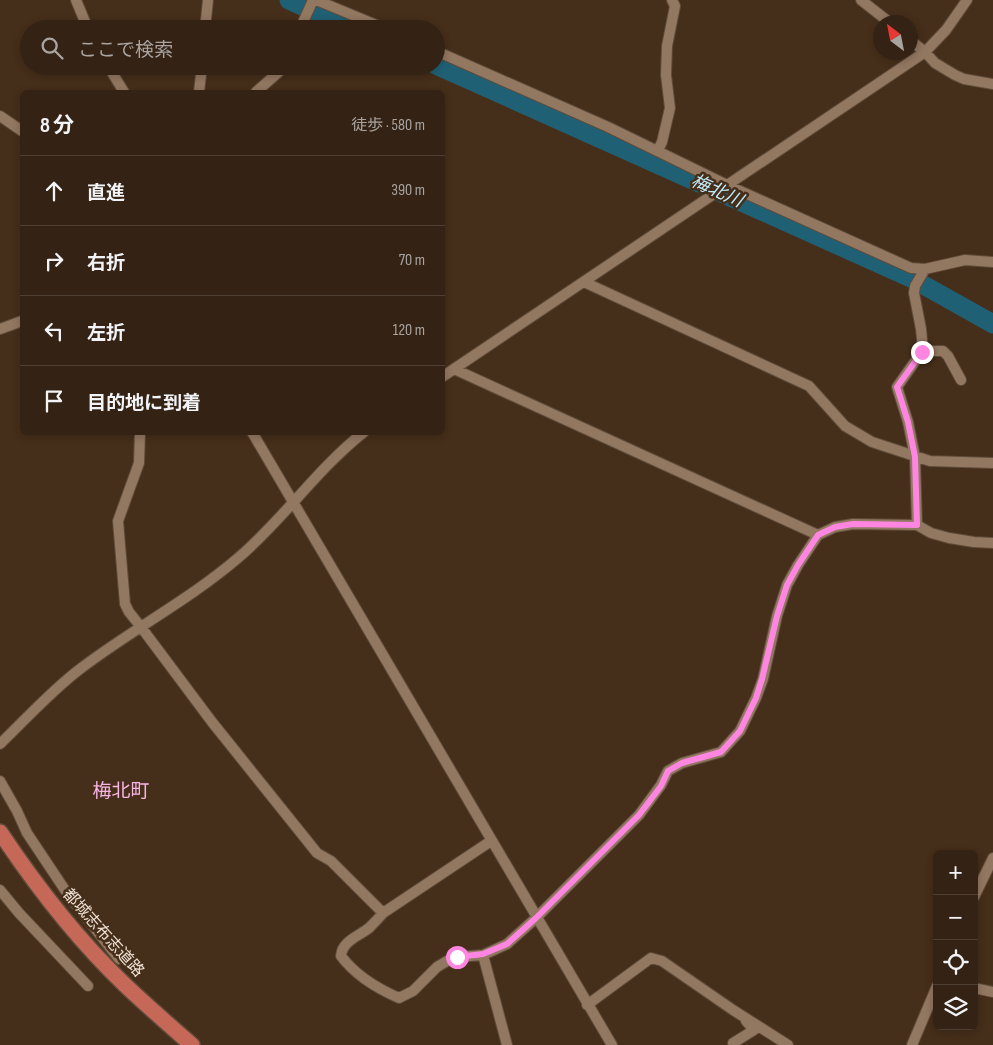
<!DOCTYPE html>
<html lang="ja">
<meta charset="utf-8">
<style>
:root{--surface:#342214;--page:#3f2f22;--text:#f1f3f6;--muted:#a9a4a0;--line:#4e3f34}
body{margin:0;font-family:"Sofia Sans Condensed","Noto Sans JP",sans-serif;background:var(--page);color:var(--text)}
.controls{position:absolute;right:15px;bottom:15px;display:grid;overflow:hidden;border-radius:8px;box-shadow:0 2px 8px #0003}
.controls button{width:45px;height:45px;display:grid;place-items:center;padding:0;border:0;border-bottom:1px solid var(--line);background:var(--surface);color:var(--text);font:25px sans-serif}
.compass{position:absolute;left:873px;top:15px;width:45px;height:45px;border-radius:50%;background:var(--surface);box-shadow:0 2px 8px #0003;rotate:328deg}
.stop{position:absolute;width:15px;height:15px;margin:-11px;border:4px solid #fe86e1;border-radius:50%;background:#fff}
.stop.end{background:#fe86e1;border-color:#fff;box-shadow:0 1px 5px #0008}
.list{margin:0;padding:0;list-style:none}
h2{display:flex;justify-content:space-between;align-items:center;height:65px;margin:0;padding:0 20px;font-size:21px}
h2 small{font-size:16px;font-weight:400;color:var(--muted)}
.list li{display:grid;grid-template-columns:32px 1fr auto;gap:15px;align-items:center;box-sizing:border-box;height:70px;padding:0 20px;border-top:1px solid var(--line)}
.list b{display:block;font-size:19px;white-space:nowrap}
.list em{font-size:16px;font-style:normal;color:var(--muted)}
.icon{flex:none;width:28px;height:28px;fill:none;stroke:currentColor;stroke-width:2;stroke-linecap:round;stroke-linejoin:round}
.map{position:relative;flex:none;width:993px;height:1045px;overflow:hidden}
.search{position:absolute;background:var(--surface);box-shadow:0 2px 8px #0003;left:20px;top:20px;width:425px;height:55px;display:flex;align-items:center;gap:12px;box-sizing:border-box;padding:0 18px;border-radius:28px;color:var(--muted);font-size:19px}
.panel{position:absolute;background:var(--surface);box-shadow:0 2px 8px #0003;left:20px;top:90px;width:425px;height:345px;border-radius:8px}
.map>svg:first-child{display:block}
</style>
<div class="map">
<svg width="993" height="1045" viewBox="0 0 993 1045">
<rect width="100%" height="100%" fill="#452e1a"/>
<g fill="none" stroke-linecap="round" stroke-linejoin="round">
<path stroke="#206074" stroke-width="19" d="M289,0L354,29
M436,65L911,278L993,324"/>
<g stroke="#5e4b39" stroke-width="12">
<path id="minor" d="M76,0L88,29
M316,0L386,29
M861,0L889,22
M205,29L208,0
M300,29L313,0
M910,40L925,52L935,63L955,75L964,79L993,84
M436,51L608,127L727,185L911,268L925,269L965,260L993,262
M108,66L124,92
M199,92L202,66
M256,92L281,70L283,66
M0,116L22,131
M658,150L662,142L670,108L666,75L667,46L675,6L672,0
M584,282L809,386L845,426L872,442L930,461L993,463
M0,329L22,321
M922,351H943L948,356L961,380
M454,369L818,535
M442,377L925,52L946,30L967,0
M140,432L139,463L118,521L125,604L129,612L141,627L212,722L317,853L331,861L383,913L491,841
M252,432L612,1045
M917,525L915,457L908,422L897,387L923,350L921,329L914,293L915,286L925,269
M0,744C26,719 51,691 80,669C131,630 189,600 238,558C283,520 317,469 364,432
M0,781L17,811L27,833L67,893L119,959
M0,890L19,913L88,986
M974,897L993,858
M383,913C379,918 374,923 369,928C359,936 342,941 341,956C356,976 376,988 399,998L413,991L437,967L447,961L457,957L483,955L507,944L536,918L639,815L661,785L668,771L682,763L721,752L740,731L756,698L763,679L777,616L787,585L798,565L818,535L835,527L853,524L917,525L931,533L949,538L974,542L993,543
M483,955L507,1045
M974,988L993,992
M587,1005L651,958L662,961L733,1010L788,1045
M733,1043L754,1030L746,1021
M912,1045L937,986"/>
</g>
<g stroke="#5e4b39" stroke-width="18">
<path id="highway" d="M0,832C36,886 77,939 124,984C146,1005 169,1025 192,1045"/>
</g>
<use href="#minor" stroke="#927761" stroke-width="10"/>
<use href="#highway" stroke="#c66857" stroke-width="15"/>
</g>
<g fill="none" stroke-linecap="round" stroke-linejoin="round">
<path stroke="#fe86e1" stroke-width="6" d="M457,957L483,954L507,944L536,918L639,815L661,786L668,771L682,763L721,752L740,731L756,698L762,679L777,616L787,585L798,565L818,535L835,527L853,524L917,525L915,457L908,422L897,387L922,352"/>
</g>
<g text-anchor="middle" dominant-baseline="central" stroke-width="5" stroke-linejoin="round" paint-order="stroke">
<g font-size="16" fill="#f0e1d4" stroke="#452e1a">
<text transform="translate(103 933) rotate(48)">都城志布志道路</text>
</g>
<g font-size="18" font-style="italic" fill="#c2ebfa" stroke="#452e1a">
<text transform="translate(717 191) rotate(24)">梅北川</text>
</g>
<g font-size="19" fill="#f9b5e6" stroke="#452e1a">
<text x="121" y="791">梅北町</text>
</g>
</g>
</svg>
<div class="controls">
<button>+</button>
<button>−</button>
<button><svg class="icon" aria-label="locate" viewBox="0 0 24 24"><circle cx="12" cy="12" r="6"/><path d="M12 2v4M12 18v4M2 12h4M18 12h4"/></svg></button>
<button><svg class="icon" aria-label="layers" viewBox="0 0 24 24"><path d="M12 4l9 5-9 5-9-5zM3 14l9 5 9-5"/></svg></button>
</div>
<svg class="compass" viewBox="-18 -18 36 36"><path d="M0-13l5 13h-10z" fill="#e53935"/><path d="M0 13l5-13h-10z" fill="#a9a4a0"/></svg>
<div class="stop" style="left:457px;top:957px"></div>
<div class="stop end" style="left:922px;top:352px"></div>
<div class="search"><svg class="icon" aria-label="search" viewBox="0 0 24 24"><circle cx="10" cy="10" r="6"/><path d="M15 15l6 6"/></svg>ここで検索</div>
<section class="panel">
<h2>8 分<small>徒歩 · 580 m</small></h2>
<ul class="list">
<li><svg class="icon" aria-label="ahead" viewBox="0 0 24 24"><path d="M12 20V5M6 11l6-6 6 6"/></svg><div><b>直進</b></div><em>390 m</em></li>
<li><svg class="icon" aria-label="right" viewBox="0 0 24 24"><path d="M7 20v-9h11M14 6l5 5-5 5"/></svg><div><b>右折</b></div><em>70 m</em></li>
<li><svg class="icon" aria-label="left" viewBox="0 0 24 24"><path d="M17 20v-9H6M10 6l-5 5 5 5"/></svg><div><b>左折</b></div><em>120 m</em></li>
<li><svg class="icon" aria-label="arrive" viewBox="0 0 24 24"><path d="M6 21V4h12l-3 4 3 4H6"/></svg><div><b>目的地に到着</b></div></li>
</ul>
</section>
</div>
